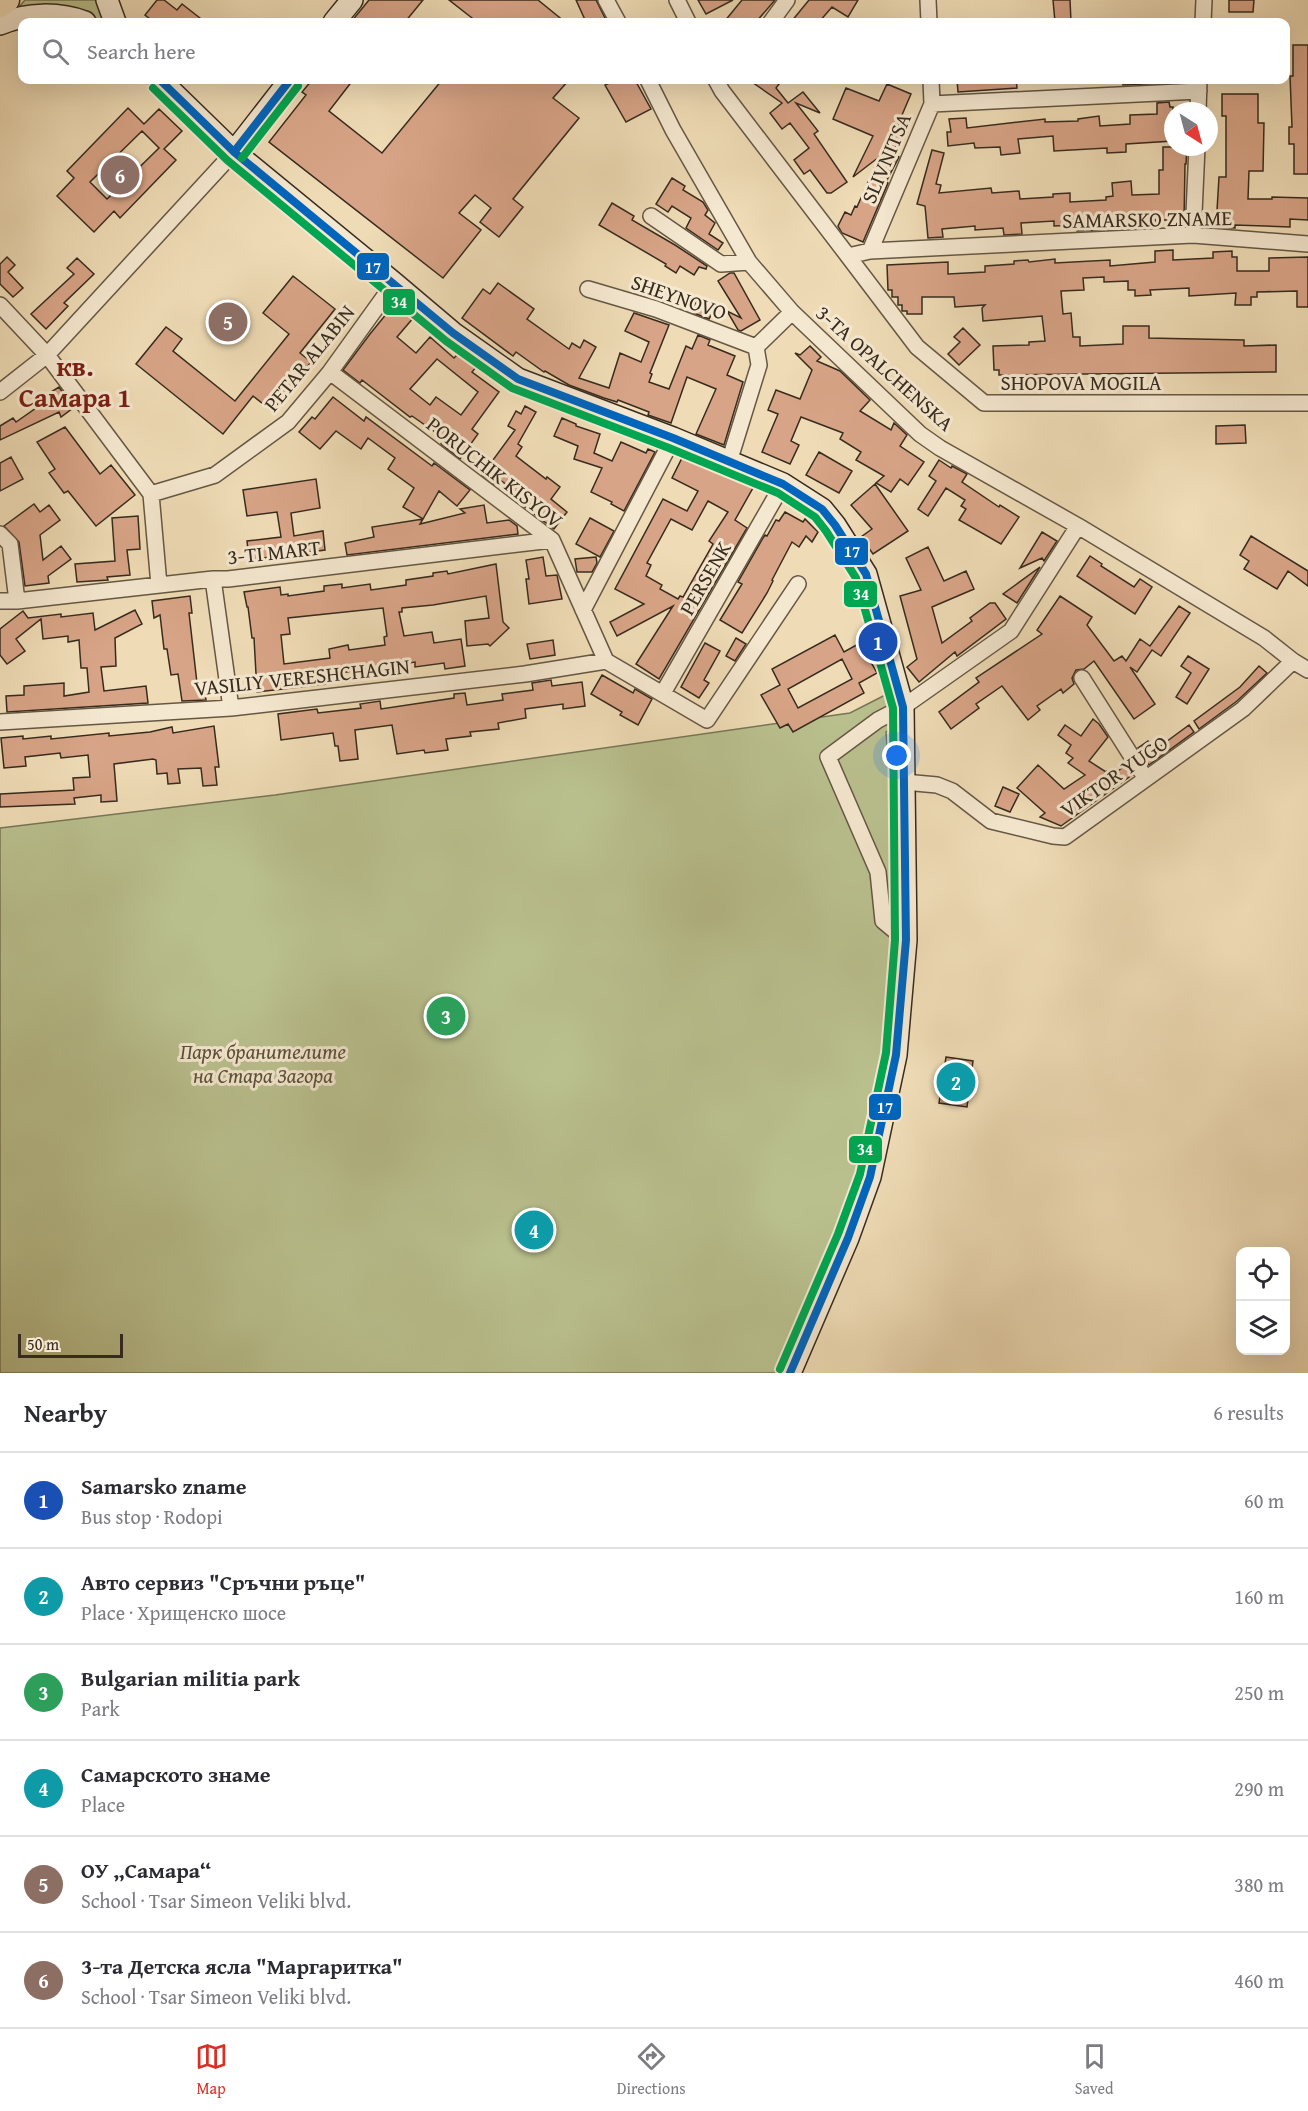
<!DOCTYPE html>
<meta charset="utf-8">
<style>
:root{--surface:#fff;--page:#f7f7f7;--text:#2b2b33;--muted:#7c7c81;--line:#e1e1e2;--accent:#d93025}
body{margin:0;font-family:"Gentium Book Plus",serif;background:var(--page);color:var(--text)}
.controls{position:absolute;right:18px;bottom:18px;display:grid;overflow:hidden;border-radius:12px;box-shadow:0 6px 24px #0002}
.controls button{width:54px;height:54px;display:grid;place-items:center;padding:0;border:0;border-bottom:2px solid var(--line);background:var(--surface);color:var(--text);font:30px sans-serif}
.compass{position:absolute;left:1164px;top:102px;width:54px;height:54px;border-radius:50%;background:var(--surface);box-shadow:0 6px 24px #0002;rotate:144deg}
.scale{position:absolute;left:18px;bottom:15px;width:105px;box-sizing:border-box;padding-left:6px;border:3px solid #372b1e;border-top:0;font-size:16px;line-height:21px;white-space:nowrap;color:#372b1e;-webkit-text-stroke:4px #f5e8d0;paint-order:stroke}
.you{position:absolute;left:897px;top:756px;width:21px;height:21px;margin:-15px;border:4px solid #fff;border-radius:50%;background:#1a73e8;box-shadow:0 0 0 9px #1a73e833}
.badge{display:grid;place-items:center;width:39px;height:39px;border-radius:50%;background:var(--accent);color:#fff;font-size:20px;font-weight:700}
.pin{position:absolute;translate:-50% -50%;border:3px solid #fff;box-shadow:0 2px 6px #0006}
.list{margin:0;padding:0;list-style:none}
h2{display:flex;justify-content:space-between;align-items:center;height:78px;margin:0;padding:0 24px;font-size:26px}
h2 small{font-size:20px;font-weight:400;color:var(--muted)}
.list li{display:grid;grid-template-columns:39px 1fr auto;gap:18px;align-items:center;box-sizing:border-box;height:96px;padding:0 24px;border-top:2px solid var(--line)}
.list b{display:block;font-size:22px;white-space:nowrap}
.list p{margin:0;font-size:20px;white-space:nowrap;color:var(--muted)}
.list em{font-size:20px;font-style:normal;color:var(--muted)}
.icon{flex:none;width:33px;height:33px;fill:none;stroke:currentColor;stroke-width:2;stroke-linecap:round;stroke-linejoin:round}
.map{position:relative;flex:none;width:1308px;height:1373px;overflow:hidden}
.search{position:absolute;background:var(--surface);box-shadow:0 6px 24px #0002;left:18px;right:18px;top:18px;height:66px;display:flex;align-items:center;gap:15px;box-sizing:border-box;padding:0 21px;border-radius:12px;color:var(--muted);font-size:22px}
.sheet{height:654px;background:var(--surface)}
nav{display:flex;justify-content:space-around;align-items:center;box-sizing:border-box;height:84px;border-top:2px solid var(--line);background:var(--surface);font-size:16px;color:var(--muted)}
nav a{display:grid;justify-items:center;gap:3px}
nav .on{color:var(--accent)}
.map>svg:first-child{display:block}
</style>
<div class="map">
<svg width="1308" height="1373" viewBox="0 0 1308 1373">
<rect width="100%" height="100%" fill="#efdcb6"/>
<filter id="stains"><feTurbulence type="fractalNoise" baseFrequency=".00333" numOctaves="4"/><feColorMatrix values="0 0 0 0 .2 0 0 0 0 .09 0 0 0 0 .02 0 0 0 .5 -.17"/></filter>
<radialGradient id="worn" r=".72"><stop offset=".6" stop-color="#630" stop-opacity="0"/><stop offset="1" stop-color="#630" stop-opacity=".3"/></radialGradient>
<path fill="#b9c08e" stroke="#787656" stroke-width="1.5" d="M25,0H97L105,22L20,10L19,7Z
M895,690L898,725L886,732L901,931L882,1101L852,1211L788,1373H0V828L275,795L850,713Z"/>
<path fill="#d8a487" stroke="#372b1e" stroke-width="1.5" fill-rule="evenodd" d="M157,0H164L177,10L182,4L205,22H154L145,15Z
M369,0H423L405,22H351Z
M449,0H538L565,22H468L472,18Z
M576,0H596L607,22H586Z
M698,0H733L706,14Z
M742,0H775L756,22H724Z
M809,0H858L848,17L832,7L819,22H791Z
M1053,0H1070L1071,22H1055Z
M1229,0H1254L1253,12H1229Z
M1293,45H1308V174H1294V144H1289V127H1292L1290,76H1293Z
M312,80H353L329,111L382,153L442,80H569L553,98L579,118L513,199L523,207L499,237L480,222L491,208L475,195L459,213L481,230L443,278L269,142L306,95L302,92Z
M616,80H635L651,109L626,122L605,85Z
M749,80H782L776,88L788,103L803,92L820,113L796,103L818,131L814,134L847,182L831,193H827L810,170L804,174L794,160L809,148L790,123L782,129L770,113L782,103Z
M957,80H1016L1017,88L958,92Z
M1123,80H1168V83L1123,85Z
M887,84L911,94L896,129L903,133L892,153L899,157L886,182L888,183L863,242L842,233L838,226L845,212L851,215L855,206L857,207L879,157L853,177L873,136L833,119L846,88L879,101Z
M1222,94H1258V123H1264L1263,171H1249L1248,199H1272V197L1308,198V220L1290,219V227L1235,225V228L1216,227L1219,177H1226V116H1222Z
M1169,102L1170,107H1173V141L1126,144V152L1107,153V148L1054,151L1053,136L1018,139L1020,153L1001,155L1000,147L975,148L974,143L948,146L947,132H951L949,119L966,118L967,128L1045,119V122L1078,121V119L1099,116L1100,126L1130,124V115L1157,114V103Z
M128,108L144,124L159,109L182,131L164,149L176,160L120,218L114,211L94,232L57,196L74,178L67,171ZM142,131L159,148L107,199L90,182Z
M1163,147H1187L1186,164H1185L1184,220H1155V227L1077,231V225L1054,226V221L1021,223L1022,234L1004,235L1003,228L975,230V226L942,229L943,237L928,238L925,206L917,204L932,150L944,153L936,184L941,185L939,193L991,188L992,193L1019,191L1020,199L1053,197V194L1070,193V202L1106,200V197L1113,196L1112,183L1131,181L1132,195L1159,194V170H1163Z
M672,178L685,186L683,190L703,202L708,210L705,215L715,223L709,234L723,243L718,250L686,228L691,218L672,206L668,212L656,204Z
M612,203L634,216L632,220L675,245L707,266L706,269L699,267L694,275L680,266L676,273L665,266L666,264L599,225Z
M1173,250V260L1213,258V252L1232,251V257H1237V271H1269V258L1308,257V307H1297V291L1257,292V297H1251V305H1235L1236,293L1189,296V288L1150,290L1151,295L1135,296V290H1128V281L1104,282V277L1083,278L1084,290L1061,291L1063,314L1071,313L1073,337H1080V346L1123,344V326H1149V338L1244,340V346L1276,345V372L999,375V370H994L993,346L1029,345V342L1045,341L1042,316L983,321L982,308L985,305L955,307L954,297H922V314H907V311H902V305H898V297H892V290H888L887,265L948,262V274L985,272V266L1014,264V261L1028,260L1029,262L1055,259V263L1110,260V266L1155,262V251Z
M7,257L15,265L8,272L23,288L13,297L0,284V264Z
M77,258L94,274L64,303L68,306L46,329L31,314L74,274L67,268Z
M730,273H734L760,320L741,331L738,330L727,311L741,318L718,281Z
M293,276L335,309L300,353L311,362L272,411L253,396L223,434L136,364L166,327L182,339L173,351L235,401L289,334L263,313Z
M498,283L534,309L527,319L569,349L572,343L580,348L584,340L596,347L579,378L609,388L620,353L641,362L649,342L625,331L634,313L669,325L650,373L652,374L649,382L669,389L686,346L692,349L698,335L710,340L708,345L735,356L727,375L743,382L724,445L696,434L716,389L687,377L671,423L648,415L649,412L618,400L617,402L604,398L569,385L545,371L544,372L516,352L513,356L462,318L483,289L490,294Z
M698,297L716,305L709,319L691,312Z
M396,302L414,317L397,337L416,353L430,337L454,358L459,353L477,366L472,372L499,392L472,429L478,434L460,459L441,444L445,439L412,416L410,417L362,380L360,383L343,370L370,334ZM437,359L478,392L461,415L436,397L430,405L410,389Z
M963,328L980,345L959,365L948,354L960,342L954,337Z
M810,346L821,357L817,361L840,371L870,400L860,411L891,430L894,423L907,435L900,446L924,462L908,485L900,479L891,492L876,483L884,476L856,460L861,452L840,439L843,433L801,417L791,441L799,445L790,464L762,452L778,414L768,410L776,390L800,399L812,370L795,353L800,355Z
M59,387L73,408L61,417L59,412L0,440V426L13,418L16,422L46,401L43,397Z
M333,397L364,421L366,417L432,466L434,463L470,490L457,506L439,491L423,519L403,507L414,488L388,469L395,458L368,438L361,449L336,431L320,449L299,432L312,417L315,419Z
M525,406L536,412L518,444L522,447L516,456L546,479L547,477L560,487L551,499L567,512L554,529L525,507L529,502L499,479L495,485L482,475L515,430L508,426L516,411L521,414Z
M562,418L576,424V426L600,434L594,453L612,461L621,442L646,453L648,449L655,452L624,511L611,504L612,502L591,492L602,468L574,459L578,446L554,436Z
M1245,425L1246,443L1216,444V426Z
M65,427L100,474L111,465L135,495L96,526L68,491L64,493L49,473L55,469L37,442Z
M819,452L852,471L839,493L806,475Z
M683,456L754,486L735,520L747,528L659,679L636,664L673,606L617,636L610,622L644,604L615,589L663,499L687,511L698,491L672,478ZM708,501L728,512L709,541L713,544L683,597L680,596L678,599L660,589L662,585L646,576L651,565L647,563L671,519L692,530Z
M11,457L23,479L0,491V463Z
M939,460L951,468L952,466L967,474L962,482L999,507L1000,505L1019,517L1001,544L959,520L966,509L961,506L965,500L946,488L928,516L918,509L936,481L929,476Z
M316,479L320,508L291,513L294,536L323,531L325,550L249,560L247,541L281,537L277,512L247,516L243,490Z
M875,484L908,531L873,554L861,537L872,529L851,505Z
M34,504L40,512L49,505L60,520L40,535L43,560L61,546L71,559L48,576L49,583L25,586L19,542L4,526Z
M484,505L487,523L509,520L517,526L518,534L347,555L345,543L374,537L372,527L423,519L420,524L465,513L460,509Z
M785,512L803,522L805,519L818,532L812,542L806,536L799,547L792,542L772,580L773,581L767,593L742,633L720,620L742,584L738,582L763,538L765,535L767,536L776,520L779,521Z
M138,516L140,549L127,550L130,575L107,577L108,580L77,582L75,564L115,561L112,518Z
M590,518L614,531L600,557L576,544Z
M1042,532L1057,541L1044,561L1042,558L1020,568Z
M1251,536L1308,571V586L1288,571L1277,589L1244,569L1249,561L1240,555Z
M928,547L944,581L966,571L974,589L932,607L942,643L972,621L970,618L990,603H995L1006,619L957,656L955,652L919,682L907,667L917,659L900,596L921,590L906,558Z
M1090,556L1102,564L1101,566L1134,587L1140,579L1152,587L1135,614L1077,576Z
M543,557L546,576L557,575L562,599L529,604L526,579H529L526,560Z
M596,557L597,563L592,572H577L575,559Z
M496,564L503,622L509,628L490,646L488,644L467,646L465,621L489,618L486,596L433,605L402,608V612H399L404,636L432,632L434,643L461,639L465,666L445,669L444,663L415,667V662L381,667L382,671L363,674L362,669L326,676L327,684L257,692L254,638H252L248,607H247L244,592L280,587L281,595L288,594V596L324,591V586L342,584V588L370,584L371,590L406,585V580L433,576V573L447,571L448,574ZM383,608L387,636L384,637L385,645L349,650L348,645L329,649L330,658L284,664L281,635L290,634L288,618Z
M1040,567L1017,603L1003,594Z
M190,596L192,613H189L197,683L204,682L206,700L182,701L178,674L171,675L167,649H164L160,615L154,618L152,601Z
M1060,596L1092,617L1087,625L1114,661L1122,656L1126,661L1140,639L1150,646L1179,606L1190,613L1161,656L1152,650L1137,672L1130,667L1155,704L1134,719L1094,661L1084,669L1076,670L1072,678L1074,684L1063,693L1061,689L1037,706L1040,710L1028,720L1002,686L976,704L979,708L951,729L939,712L979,682L976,678L1042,634L1037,630Z
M135,610L142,624L115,638L116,666L101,667L104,691L146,686L148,703L7,712L6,696L24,695V686L64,683V696L89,692L87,668H81L79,640L68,642V636L43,639L41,619L16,639L25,651L7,664L0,655V629L23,611L28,618L61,614V617L93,613L95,630Z
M835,635L844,652L860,643L877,673L859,683L864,693L793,732L788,724L780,728L761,695L780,685L772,669ZM842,659L852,679L798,708L788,689Z
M736,638L746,644L735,661L726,656Z
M553,640L555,655L530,659L527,644Z
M705,643L720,651L704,680L709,683L699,698L681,687Z
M1188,656L1209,669L1187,704L1176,697L1191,673L1181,666Z
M1259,666L1267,673L1237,701L1199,729L1194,721L1240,687Z
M602,675L633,693L635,689L652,699L638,725L620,715L622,712L591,694Z
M551,680L552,686L582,682L585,706L563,709V704L525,709L526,718L498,723L499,729L470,732L471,736L446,739L448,750L425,753L424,750L397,754L392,725L355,730L358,759L340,761L338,746H335L333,733L281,740L278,714L317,709L318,713L361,708L360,704L380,701L381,709L454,698V694L465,693L467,705L503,700L502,694L533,690L532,683Z
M1093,719L1099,724L1108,737L1089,761L1106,772L1107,771L1111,776L1126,765L1132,775L1061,826L1040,817L1045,813L1017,788L1038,765L1064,789L1085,775L1068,763L1073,758L1066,753L1071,745L1058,735L1065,725L1081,736Z
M1189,725L1194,732L1149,765L1138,748L1148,741L1155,750Z
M214,726L219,767H215L217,785L203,786L201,768L178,769L180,783L168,784L167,773L157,774L156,760L153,759L114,764L117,801L101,802V795L74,798L75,804L0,807V794L74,790L73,778L90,777L88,755L61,758L60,753L25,757L26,766L4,768L1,738L23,736V739L51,736V739L109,733V736L150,732L172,727L173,733Z
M1003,787L1019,794L1010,812L995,806Z
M946,1057L973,1061L967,1107L939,1103Z"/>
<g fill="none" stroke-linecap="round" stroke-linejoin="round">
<g stroke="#655744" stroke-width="18">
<path id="street" d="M606,0L618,22
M677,0L688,22
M928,0L929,22
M771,22L787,0
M1203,22L1204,0
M648,80L673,130L749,262L792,312L920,434L940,448L1078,526L1264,638L1293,661L1308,670
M716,80L722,91L848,256L870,251L1193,235L1308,244
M932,104L1199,91
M1198,111L1199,80
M651,216L721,264L749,262
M1193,235L1197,147
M870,251L932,104L931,80
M848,256L917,347L984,403H1308
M588,289L656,309L756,347
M0,305L47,355L151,494L159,585
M330,372L552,540L606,661L707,720L798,584
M0,392L47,355L234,152
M729,462L759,365L756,347L792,312
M151,494L215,475L288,422L330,372L394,283
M0,534L10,544L17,601
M213,579L231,708
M0,601H17L213,579H228L552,540
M583,610L673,438
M1082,678L1146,779
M663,693L783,484
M0,722L231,708L525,674L606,661
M904,782L937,785L952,791L991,821L1053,836L1065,837L1243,709L1293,661
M906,940L883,921L878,872L828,757L878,720L903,707L1011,631L1078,526"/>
</g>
<g stroke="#372b1e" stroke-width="24">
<path id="secondary" d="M107,0L115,22
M334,22L352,0
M0,24C27,13 58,12 85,22
M160,80L234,152L394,283L453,333L518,379L673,438L783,484L822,509L835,525L866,574L903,707L906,940L896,1055L870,1177L848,1238L790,1373
M234,152L290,80"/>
</g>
<g stroke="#372b1e" stroke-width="27">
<path id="primary" d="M0,5L7,0"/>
</g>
<use href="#street" stroke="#f5e8d0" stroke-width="15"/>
<use href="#secondary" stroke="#f5e8d0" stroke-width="21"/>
<use href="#primary" stroke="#efdcb6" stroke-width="24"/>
<g stroke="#f5e8d0" stroke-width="12">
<path id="bus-1" d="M160,80L234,152L453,333L518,379L673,438L783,484L822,509L835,525L866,574L903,707L906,940L896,1055L870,1177L848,1238L790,1373
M234,152L290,80"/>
</g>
<g stroke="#f5e8d0" stroke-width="12">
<path id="bus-2" d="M153,88L227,160L446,341L512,388L669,448L778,493L815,517L826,531L856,578L893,708L895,940L886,1053L860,1174L838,1234L780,1369
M242,158L298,86"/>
</g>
<use href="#bus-1" stroke="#0065bd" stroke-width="8"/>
<use href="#bus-2" stroke="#00a651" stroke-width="8"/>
</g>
<g text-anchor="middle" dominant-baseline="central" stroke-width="6" stroke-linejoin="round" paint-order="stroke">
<g font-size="21" fill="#372b1e" stroke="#f5e8d0">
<text transform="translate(886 158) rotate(-67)">SLIVNITSA</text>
<text transform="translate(1147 219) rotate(-1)">SAMARSKO ZNAME</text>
<text transform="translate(679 297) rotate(19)">SHEYNOVO</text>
<text transform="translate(309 358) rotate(-51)">PETAR ALABIN</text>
<text transform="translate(885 368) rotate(42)">3-TA OPALCHENSKA</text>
<text x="1081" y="382">SHOPOVA MOGILA</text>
<text transform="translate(495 472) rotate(38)">PORUCHIK KISYOV</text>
<text transform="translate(274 552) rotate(-6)">3-TI MART</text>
<text transform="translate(705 578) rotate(-60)">PERSENK</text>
<text transform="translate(302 677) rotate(-6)">VASILIY VERESHCHAGIN</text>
<text transform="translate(1114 776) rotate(-35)">VIKTOR YUGO</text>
</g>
<g font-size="21" font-style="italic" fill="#58503a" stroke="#f5e8d0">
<text x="263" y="1051">Парк бранителите<tspan x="263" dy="24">на Стара Загора</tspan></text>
</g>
<g font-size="27" font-weight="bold" fill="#7a1f14" stroke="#f5e8d0">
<text x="75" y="366">кв.<tspan x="75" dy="31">Самара 1</tspan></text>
</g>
</g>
<g stroke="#f5e8d0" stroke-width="2">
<rect x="356" y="252" width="34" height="29" rx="6" fill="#0065bd"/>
<rect x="382" y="288" width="34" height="28" rx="6" fill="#00a651"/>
<rect x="834" y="537" width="35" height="29" rx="6" fill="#0065bd"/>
<rect x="843" y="580" width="35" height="28" rx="6" fill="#00a651"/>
<rect x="868" y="1093" width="34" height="28" rx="6" fill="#0065bd"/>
<rect x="848" y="1135" width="35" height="29" rx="6" fill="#00a651"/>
</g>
<g font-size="16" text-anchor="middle" font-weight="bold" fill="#fff">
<text x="373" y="273">17</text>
<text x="399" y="308">34</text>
<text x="852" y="557">17</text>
<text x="861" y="600">34</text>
<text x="885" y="1113">17</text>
<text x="865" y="1155">34</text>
</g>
<rect width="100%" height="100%" filter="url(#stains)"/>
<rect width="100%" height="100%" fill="url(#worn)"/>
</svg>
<div class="controls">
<button><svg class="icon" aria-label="locate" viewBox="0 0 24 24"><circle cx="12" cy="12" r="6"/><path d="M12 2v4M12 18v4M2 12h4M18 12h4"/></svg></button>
<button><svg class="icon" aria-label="layers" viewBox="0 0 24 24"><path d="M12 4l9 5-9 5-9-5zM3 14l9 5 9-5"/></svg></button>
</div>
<svg class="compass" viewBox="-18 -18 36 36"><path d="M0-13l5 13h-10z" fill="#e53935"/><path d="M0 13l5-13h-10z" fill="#7c7c81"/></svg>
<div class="scale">50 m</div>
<div class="you"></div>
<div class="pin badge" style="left:878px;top:642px;background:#1a4fb4">1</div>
<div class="pin badge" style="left:956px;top:1082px;background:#0f9aa8">2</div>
<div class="pin badge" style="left:446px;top:1016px;background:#2e9e5b">3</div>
<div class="pin badge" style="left:534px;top:1230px;background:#0f9aa8">4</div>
<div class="pin badge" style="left:228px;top:322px;background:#8d6e63">5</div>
<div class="pin badge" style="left:120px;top:175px;background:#8d6e63">6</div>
<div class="search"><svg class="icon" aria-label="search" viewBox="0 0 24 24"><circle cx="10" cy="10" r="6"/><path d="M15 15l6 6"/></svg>Search here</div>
</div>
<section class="sheet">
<h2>Nearby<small>6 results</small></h2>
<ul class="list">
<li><span class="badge" style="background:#1a4fb4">1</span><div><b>Samarsko zname</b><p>Bus stop · Rodopi</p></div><em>60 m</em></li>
<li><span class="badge" style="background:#0f9aa8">2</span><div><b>Авто сервиз &quot;Сръчни ръце&quot;</b><p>Place · Хрищенско шосе</p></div><em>160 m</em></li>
<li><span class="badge" style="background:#2e9e5b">3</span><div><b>Bulgarian militia park</b><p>Park</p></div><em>250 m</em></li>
<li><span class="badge" style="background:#0f9aa8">4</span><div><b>Самарското знаме</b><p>Place</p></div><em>290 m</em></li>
<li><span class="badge" style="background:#8d6e63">5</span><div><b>ОУ „Самара“</b><p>School · Tsar Simeon Veliki blvd.</p></div><em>380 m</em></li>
<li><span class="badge" style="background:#8d6e63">6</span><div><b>3-та Детска ясла &quot;Маргаритка&quot;</b><p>School · Tsar Simeon Veliki blvd.</p></div><em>460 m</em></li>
</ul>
</section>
<nav>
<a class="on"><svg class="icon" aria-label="map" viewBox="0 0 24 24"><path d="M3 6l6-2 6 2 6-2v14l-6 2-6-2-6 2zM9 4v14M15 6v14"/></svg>Map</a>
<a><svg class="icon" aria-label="directions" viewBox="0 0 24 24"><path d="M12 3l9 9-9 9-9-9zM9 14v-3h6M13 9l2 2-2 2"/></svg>Directions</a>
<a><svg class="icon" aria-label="saved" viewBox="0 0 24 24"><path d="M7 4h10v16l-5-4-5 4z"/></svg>Saved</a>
</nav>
